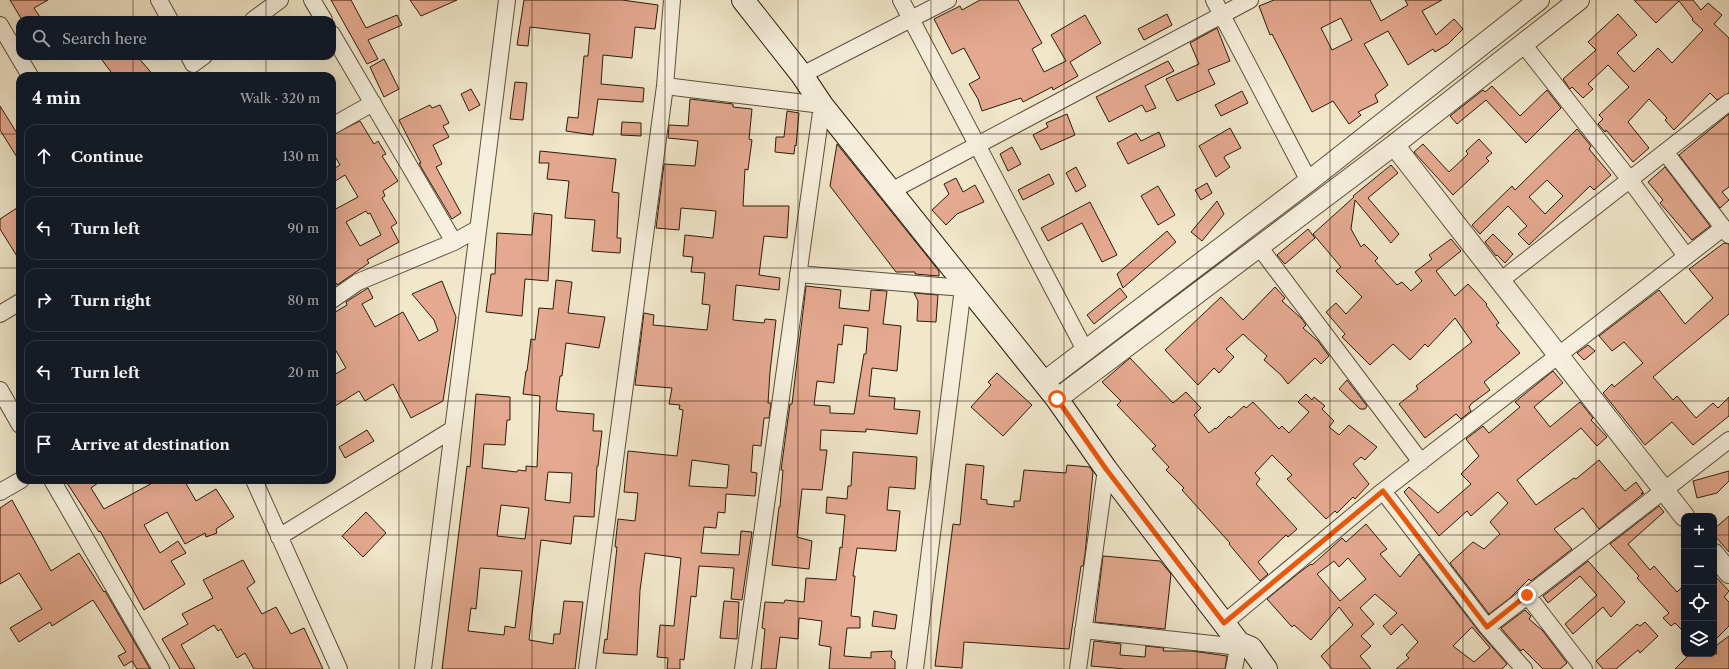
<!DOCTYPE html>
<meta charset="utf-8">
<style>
:root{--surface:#171b24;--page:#242831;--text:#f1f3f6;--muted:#9ea1a6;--line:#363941}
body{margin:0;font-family:"Libre Caslon Text",serif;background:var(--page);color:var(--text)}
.controls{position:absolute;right:12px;bottom:12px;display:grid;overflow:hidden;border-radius:8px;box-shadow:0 4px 16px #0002}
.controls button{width:36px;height:36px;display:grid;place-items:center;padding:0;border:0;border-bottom:1px solid var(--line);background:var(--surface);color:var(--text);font:20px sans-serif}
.stop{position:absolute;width:12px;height:12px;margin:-9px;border:3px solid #ea580c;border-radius:50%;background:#fff}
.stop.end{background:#ea580c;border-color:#fff;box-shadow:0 1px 4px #0008}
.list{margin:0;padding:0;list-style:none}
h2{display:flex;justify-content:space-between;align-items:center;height:52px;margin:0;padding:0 16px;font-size:17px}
h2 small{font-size:13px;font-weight:400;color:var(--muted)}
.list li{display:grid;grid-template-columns:26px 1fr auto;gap:12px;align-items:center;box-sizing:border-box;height:64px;margin:0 8px 8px;padding:0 8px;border:1px solid var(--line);border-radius:12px}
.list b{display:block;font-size:15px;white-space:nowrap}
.list em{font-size:13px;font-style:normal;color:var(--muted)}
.icon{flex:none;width:22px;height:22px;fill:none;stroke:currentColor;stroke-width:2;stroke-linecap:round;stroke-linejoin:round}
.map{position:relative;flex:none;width:1729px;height:669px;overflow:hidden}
.search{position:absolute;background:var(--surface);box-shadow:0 4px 16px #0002;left:16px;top:16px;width:320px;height:44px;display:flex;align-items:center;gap:10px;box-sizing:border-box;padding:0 14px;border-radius:12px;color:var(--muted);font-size:15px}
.panel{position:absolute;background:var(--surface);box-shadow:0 4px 16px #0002;left:16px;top:72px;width:320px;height:412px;border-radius:12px}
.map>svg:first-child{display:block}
</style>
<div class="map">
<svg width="1729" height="669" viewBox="0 0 1729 669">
<rect width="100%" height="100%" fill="#f1e7cb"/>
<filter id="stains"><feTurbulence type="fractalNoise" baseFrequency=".005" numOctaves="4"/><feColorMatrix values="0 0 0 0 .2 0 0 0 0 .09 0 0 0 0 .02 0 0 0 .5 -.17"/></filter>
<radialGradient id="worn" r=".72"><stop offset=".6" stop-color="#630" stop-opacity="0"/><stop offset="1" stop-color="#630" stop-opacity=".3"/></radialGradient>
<path fill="#e4a990" stroke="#2b1c08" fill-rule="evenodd" d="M10,0H48L34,8L42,20H22Z
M331,0H351L366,28L397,15L402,25L368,40L378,59L367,64Z
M410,0H457L421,16Z
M524,0H622L658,5L655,29L635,27L632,58L603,55L601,84L644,88L643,102L598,99L593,135L566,131L568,117L578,118L584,56H588L590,34L530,27L528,46L517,45Z
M980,0H1018L1042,43L1032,49L1044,72L1066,61L1051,35L1085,15L1101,43L1070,62L1078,76L1053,90L1052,87L1023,102L1021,98L982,111L978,99L969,84L980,78L964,48L952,54L934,19L960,6L962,10Z
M1274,0H1370L1381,21L1408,5L1405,0H1442L1422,11L1436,35L1454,19L1463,29L1448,44L1435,52L1433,49L1408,65L1388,31L1364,44L1388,85L1375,95L1378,102L1358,112L1361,115L1349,124L1333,101L1312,112L1272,34L1270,35L1259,6ZM1341,18L1352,40L1332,50L1321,28Z
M1634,0H1693L1701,10L1708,3L1722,15L1714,24L1729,38V93L1717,100L1710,93L1674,130L1665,120L1667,118L1649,99L1628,122L1649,148L1633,162L1606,130L1605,132L1598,124L1603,119L1599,115L1629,87L1608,65L1588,84L1593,89L1583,98L1572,87L1570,89L1563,79L1596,50L1588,42L1618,14L1637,35L1617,53L1634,72L1658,48L1672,63L1703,30L1692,20L1693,19L1679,1L1656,23Z
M1167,14L1172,25L1144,40L1138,29Z
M1217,28L1230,61L1208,70L1215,84L1177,101L1166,79L1199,64L1190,43Z
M99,56H137L154,76H114Z
M384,59L399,89L384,97L370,67Z
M1168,61L1174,71L1145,86L1156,108L1146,112L1142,105L1109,122L1096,97Z
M515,82L527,83L523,120L510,119Z
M1492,86L1520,116L1547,90L1561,108L1526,143L1486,100L1457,124L1450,116L1483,90L1485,92Z
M471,89L480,105L469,111L461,94Z
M1242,91L1248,103L1221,116L1215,105Z
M690,99L733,104V107L752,109L749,139L752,140L748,170L745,169L743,206H789L787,238L764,236L759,275L780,278L779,290L736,285L733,320L764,323L765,319L776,320L770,372L768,403H771L769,418H764L761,446L753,445L751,472L757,473L755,496L726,494L725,513L718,512L716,528L704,527L701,553L739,555L741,531L752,532L742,600L731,599L734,568L699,566L696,597L691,596L684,660L680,659V669H667L668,658L657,657L660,625L674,626L681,558L645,553L640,590L637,655L603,653L605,639L607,640L617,547H615L618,519L635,521L638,493L624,492L628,451L677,456L683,410L679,409L680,405L669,404L672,388L635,385L644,313L654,315L653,325L707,330L710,305L702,304L705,273L691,272L693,257L683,256L685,235L713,238L716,211L681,208L679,230L656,228L664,164L695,166L698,141L668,138L669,125L688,126ZM692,460L729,465L727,488L689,486Z
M430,105L432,108L440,105L449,123L443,126L449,137L433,145L442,164L436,167L461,213L452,219L421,167L419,163H421L399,120Z
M0,106L20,138V162L0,130Z
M787,111L799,113L796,146L795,145L794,154L775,152L776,137H784Z
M1067,114L1075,135L1041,150L1033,135L1048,127L1046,123Z
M1729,114V187L1722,192L1729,200L1720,208L1679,155Z
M360,121L374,144L378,141L386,154L382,156L398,181L383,191L385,196L382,198L397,223L391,227L399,242L367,260L369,263L337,285L332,276V211L358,197L345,175L332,183V170L340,165L332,151V135ZM366,211L368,214L370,213L381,235L360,246L346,222Z
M622,122L641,123V136L621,135Z
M1230,128L1241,148L1225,156L1224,158L1230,167L1216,177L1199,146Z
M1577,129L1591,146L1589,149L1611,175L1594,190L1590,186L1529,245L1518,234L1527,226L1508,206L1480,234L1472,225L1512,186L1515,190ZM1547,180L1563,196L1545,214L1529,197Z
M1159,132L1165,146L1128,164L1117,143L1136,133L1141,141Z
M1479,139L1492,153L1486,158L1489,161L1453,195L1414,152L1423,144L1449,172L1468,154L1466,151Z
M837,144L939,271V276L915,274V272H896L830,186Z
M1012,147L1021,164L1008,171L1000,154Z
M540,151L616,159L612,192L619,193L617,238H621L620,253L592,251L595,220L565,218L569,181L547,179L549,163H539Z
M1391,165L1398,173L1368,198L1399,234L1391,243L1355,200L1351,229L1361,247L1364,244L1378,258L1375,261L1397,285L1402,282L1411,291L1422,281L1415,272L1432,259L1429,255L1451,239L1461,251L1436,271L1455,296L1468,284L1487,304L1486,305L1499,323L1496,325L1520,353L1484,382L1490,390L1471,404L1469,407L1471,411L1461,419L1456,414L1425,438L1399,404L1418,389L1416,386L1472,342L1455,318L1428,347L1425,344L1410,360L1393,344L1370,365L1342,337L1345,334L1326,312L1336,303L1346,314L1362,297L1336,271L1341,267L1313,234L1354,197L1353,196Z
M1076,167L1086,186L1076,192L1066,173Z
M1665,167L1710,226L1692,240L1660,203L1663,200L1648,182Z
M1049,174L1054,184L1023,200L1018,190Z
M956,178L963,192L975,185L984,202L957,214L946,225L932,210L949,194L944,184Z
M1207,183L1212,193L1201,200L1195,190Z
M1158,186L1175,215L1158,225L1141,196Z
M1217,201L1224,214L1202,241L1191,232Z
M1090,202L1117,255L1102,262L1082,223L1048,241L1041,228Z
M20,206V261L0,229V219Z
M534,213L552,215L548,281L525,279L522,316L486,312L491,274H495L497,233L532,235Z
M1308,229L1315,238L1285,264L1277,255Z
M1167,231L1176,242L1123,288L1117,274Z
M1493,234L1513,254L1505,263L1497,255L1496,256L1485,242Z
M1724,243L1729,244V314L1653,377L1673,400L1677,396L1696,418L1713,403L1718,408L1729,397V416L1693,445L1672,422L1645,445L1603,393L1612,384L1614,387L1643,363L1624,342L1612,351L1599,336L1659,290L1685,324L1713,298L1689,269Z
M556,280L572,282L568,313L605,317L599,348L566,343L562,376H560L556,409L557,411L594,414L593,431H602L598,466H597L594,517L574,516L571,544L541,540L529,640L553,644L554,634H560L564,601L583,602L575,669H442L467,466L470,467L476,394L510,397V420H507L505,445L484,444L482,468L517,472L518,470L526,471V466L537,467L540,396L523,394L526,371H527L531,339L535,340L539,308L553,309ZM548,472L572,473L570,503L545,500ZM501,505L529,508L525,539L497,536ZM480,568L522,571L515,628L505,626L504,635L468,631L471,608L476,609Z
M442,281L456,317L443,401L411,418L393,384L365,401L359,391L332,408V376L346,368L332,344V314L347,305L346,302L368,288L373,298L362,304L375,327L403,312L419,341L438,331L434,320L412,294Z
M806,286L841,290L839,308L869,311L871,290L887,291L883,324L901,326L897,371L872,368L869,396L895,398L894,409L920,411L917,434L866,429V432L821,430L820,450H827L822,490L802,489L797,537L812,541L809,569L772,565L779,507H780L783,470H781L790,404H792ZM844,325L868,328L866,354H864L854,414L830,413V406L814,405L817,381L834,383L838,344L842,345Z
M1275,287L1285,298L1282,301L1302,319L1306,325L1303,328L1318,341L1329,356L1321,364L1315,358L1288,384L1281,375L1264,360L1267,356L1243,334L1226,349L1234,357L1219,373L1214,368L1198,385L1165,350L1221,297L1243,320Z
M1120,288L1127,297L1094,324L1087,315Z
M914,293L938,295L936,322L917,321L918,301Z
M1588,345L1595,351L1584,360L1577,353Z
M1130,358L1173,403L1186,392L1201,408L1194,415L1209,433L1215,428L1216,429L1229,416L1231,418L1244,406L1246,408L1253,402L1279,429L1282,426L1289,433L1309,412L1298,402L1306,394L1312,400L1314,397L1325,406L1322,409L1334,421L1329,427L1339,435L1349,425L1377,447L1365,460L1361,457L1353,464L1369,484L1355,499L1353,497L1337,513L1335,511L1326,519L1287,479L1292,475L1272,455L1255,473L1260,479L1256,484L1297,529L1288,537L1286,535L1258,562L1268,574L1260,581L1229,544L1230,543L1182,490L1184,488L1166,470L1169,467L1152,449L1156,446L1117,405L1121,401L1102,382Z
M1553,371L1563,383L1534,407L1550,427L1580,402L1593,418L1591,420L1607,437L1597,446L1581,428L1517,480L1536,505L1574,478L1576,479L1599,460L1625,491L1636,482L1643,492L1641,494L1644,493L1599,529L1583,508L1554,529L1572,549L1531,581L1529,579L1510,598L1489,614L1450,563L1473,542L1484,549L1500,534L1490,522L1508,503L1498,492L1471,516L1467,511L1439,536L1404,492L1409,487L1438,513L1471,484L1461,474L1479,456L1466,439L1483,426L1489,433L1520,407L1515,402Z
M997,373L1032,405L1003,436L971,407L991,385L988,382Z
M1347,380L1367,406L1365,409H1360L1339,389Z
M367,430L374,441L345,458L339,447Z
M853,452L917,457L915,489L889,487L887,510L900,511L896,551L857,548L853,576H855L851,616L860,617V628H847L844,656L871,658V652L892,651L891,657L895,661V669H829L831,647L819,645L822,621L799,618L798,639L780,637L776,669H761L765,629L762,628L765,602L784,603L785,600L804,602L806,578L836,580L840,547L842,548L845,515L826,513L827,497L847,499L848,486H851Z
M966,464L984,466L981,499L987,500V504L1014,507V501H1020L1024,470L1066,473L1067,465L1090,467L1093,472L1085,554L1083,566H1081L1069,649L964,642L962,668L935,666L953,524L960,525Z
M1729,471V481L1717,493L1697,498L1693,481Z
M65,480H102L91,488L104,509L158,480H184L196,501L216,489L234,517L216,529L217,533L206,537L205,533L185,544L167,512L144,525L160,553L178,541L186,553L171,561L185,584L144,610L100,531L99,532Z
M12,500L51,571L79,553L104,592L105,591L150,669H137L132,661L124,666L118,656L126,652L93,600L52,626L50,622L19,642L10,628L42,609L19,573L0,584V508Z
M1659,506L1664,512L1628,544L1650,570L1654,566L1677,592L1684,585V632L1675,623L1671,626L1663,618L1669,613L1637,578L1639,576L1610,544Z
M366,512L386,533L363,557L342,536Z
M1729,516V552L1714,535V529Z
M1366,524L1387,549L1380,554L1400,577L1419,554L1480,633L1507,664L1502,669H1396L1409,658L1406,655L1418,642L1402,624L1391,635L1383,626L1397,613L1375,594L1360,608L1374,624L1361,636L1371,646L1360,656L1371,669H1332L1321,656L1353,625L1339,607L1311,640L1294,625L1292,627L1267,599L1300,572L1311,564L1312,565L1342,538L1346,542ZM1348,558L1366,579L1340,601L1317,574L1334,561L1339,567ZM1472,627L1490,648L1474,662L1453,646Z
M1103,556L1160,561L1171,574L1165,629L1095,622Z
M243,560L255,582L247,588L262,614L276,607L291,634L304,628L323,669H254L245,653L237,658L221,629L218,631L214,625L181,645L195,669H180L162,639L188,624L182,614L213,598L203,580Z
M1588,561L1625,602L1611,617L1603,607L1573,634L1565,624L1597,595L1580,576L1548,603L1543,596Z
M1714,575L1729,591L1724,597L1729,602V626L1714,641Z
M724,601L739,602L737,639L720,638Z
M1525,610L1531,616L1529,619L1543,631L1567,663L1560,669H1543L1523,649L1521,651L1501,628Z
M874,611L897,615L895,629L872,626Z
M1645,622L1658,636L1640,653L1638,650L1616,669H1603L1596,661L1637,624L1640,626Z
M1729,636V669H1675L1690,654H1717L1714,647Z
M1094,641L1121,644L1120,655L1145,657L1146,646L1164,648L1163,651H1192L1227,656L1225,669H1125L1091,666Z"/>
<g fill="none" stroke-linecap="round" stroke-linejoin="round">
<g stroke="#5c4f39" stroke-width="18">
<path id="minor" d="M159,0L170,20
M312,0L324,20
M901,0L1085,350
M1214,0L1309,181
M253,20L280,0
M0,25L30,76
M332,34L454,242
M1523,44L1630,180L1686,256
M189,56L193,64L204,56
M802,75L948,0
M665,86L822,105L743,669
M332,126L373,103
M1665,152L1729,235
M891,191L1250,0
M1260,248L1421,462
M798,274L963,288
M1500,281L1729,102
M332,300L358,282L454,242L477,229
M0,314L20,302
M0,390L20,425
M52,480L161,669
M254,480L339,669
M1383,491L1487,627L1524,669
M0,492L21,480
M279,537L453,429
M1527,595L1584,669
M1224,623L1383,491L1723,228
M1487,627L1729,440
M1083,630L1249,648
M423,669L507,0
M587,669L665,86L672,0
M915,669L963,288L966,284
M1078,669L1106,469
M1234,669L1239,643"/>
</g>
<g stroke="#5c4f39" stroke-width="22">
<path id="tertiary" d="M1394,145L1684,516
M1044,382L1309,181L1539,0
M1057,399L1394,145L1579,0
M1714,554L1729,573"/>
</g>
<g stroke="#2b1c08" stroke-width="24">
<path id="secondary" d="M743,0L802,75L822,105L1057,399L1106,469L1239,643L1251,648L1266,669"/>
</g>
<use href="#minor" stroke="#f6efdd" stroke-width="16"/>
<use href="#tertiary" stroke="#f6efdd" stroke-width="20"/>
<use href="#secondary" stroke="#f6efdd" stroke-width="22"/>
</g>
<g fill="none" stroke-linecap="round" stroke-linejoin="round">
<path stroke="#ea580c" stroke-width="5" d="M1057,399L1106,469L1224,623L1383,491L1487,627L1527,595"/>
</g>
<path fill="none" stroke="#2b1c08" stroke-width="1" stroke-opacity="0.55" d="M133,0V20M266,0V20M399,0V669M532,0V669M665,0V669M798,0V669M931,0V669M1064,0V669M1197,0V669M1330,0V669M1463,0V669M1596,0V669M133,56V76M266,56V76M0,134H20M332,134H1729M0,268H20M332,268H1729M0,401H20M332,401H1729M133,480V669M266,480V669M0,535H1684M1714,535H1729"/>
<rect width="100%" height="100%" filter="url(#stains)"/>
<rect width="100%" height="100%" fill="url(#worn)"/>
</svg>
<div class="controls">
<button>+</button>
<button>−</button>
<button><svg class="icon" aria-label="locate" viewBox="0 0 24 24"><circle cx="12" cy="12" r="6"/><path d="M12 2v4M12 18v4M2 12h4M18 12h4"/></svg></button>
<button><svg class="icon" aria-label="layers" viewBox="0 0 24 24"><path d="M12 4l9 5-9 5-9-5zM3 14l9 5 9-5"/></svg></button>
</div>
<div class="stop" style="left:1057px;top:399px"></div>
<div class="stop end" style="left:1527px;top:595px"></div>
<div class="search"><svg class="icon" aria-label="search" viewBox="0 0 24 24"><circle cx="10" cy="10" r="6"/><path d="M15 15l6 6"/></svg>Search here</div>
<section class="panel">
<h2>4 min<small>Walk · 320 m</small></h2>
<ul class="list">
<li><svg class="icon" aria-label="ahead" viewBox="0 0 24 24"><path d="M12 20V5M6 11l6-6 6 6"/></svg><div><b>Continue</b></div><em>130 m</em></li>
<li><svg class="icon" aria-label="left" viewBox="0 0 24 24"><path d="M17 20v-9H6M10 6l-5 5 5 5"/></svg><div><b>Turn left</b></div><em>90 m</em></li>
<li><svg class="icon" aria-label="right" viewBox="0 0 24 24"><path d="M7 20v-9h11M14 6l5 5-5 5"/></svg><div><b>Turn right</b></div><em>80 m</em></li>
<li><svg class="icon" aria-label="left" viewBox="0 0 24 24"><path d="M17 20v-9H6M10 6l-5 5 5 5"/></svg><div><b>Turn left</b></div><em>20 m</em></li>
<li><svg class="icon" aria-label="arrive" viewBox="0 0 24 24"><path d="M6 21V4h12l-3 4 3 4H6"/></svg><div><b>Arrive at destination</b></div></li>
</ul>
</section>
</div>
